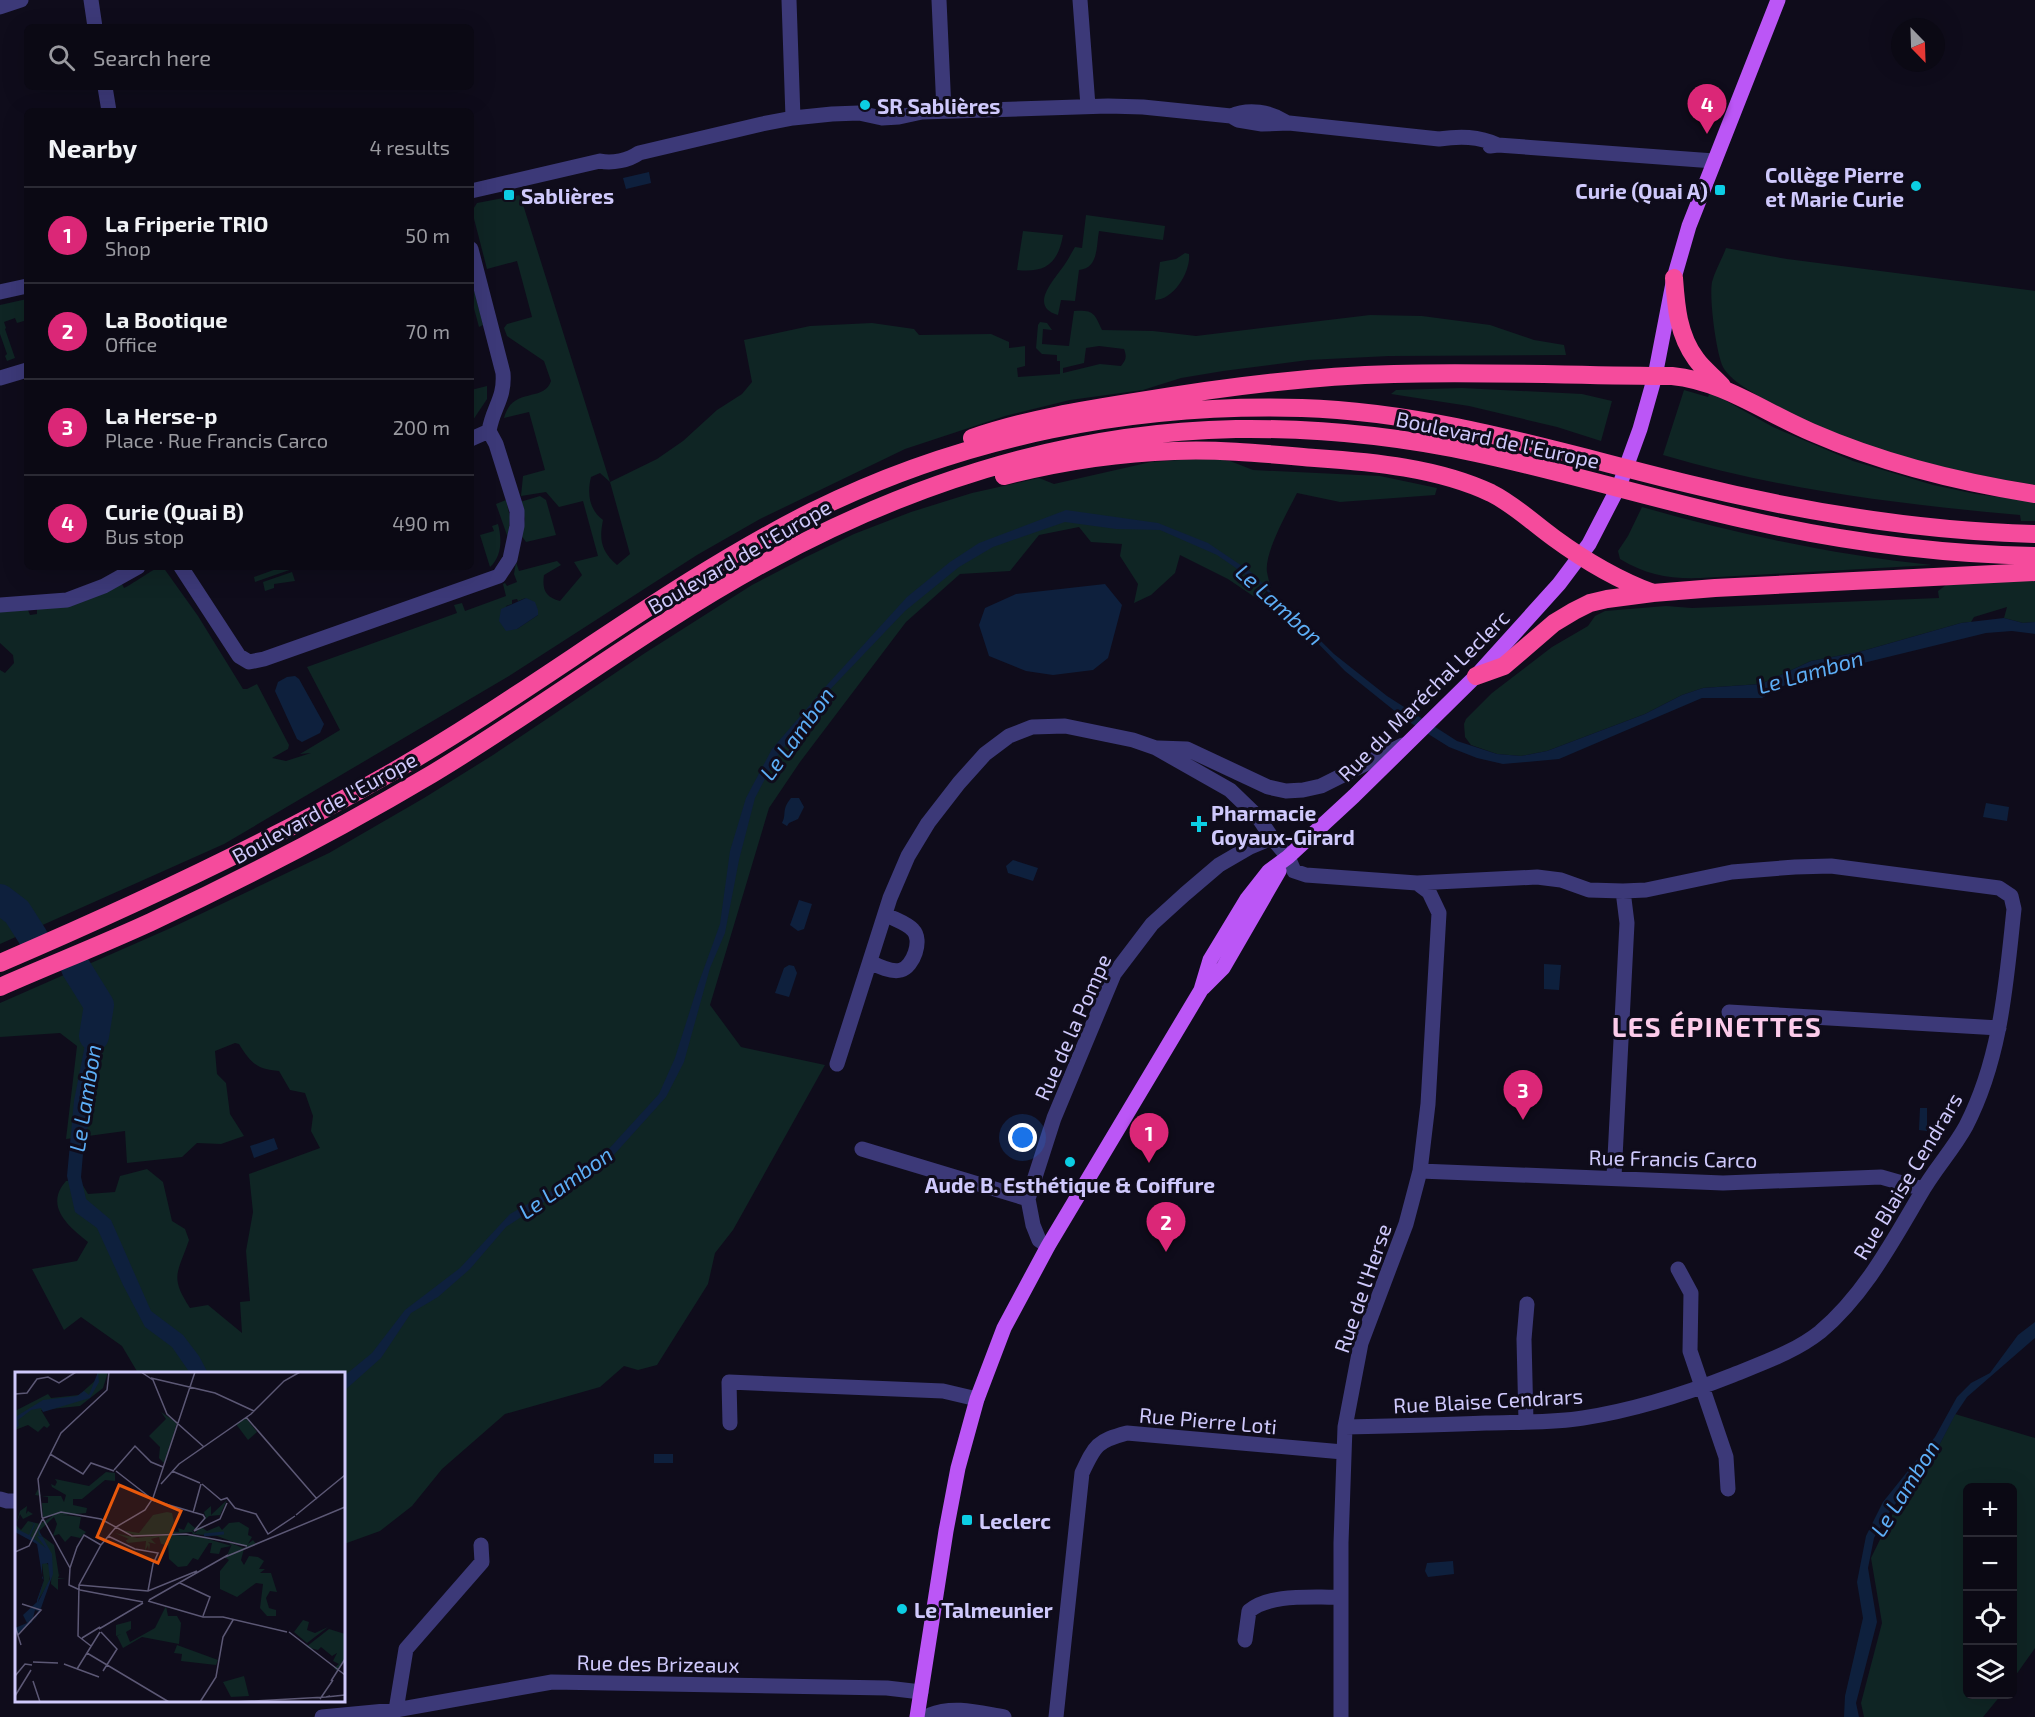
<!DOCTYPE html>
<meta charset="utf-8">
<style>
:root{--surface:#0b0914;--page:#191722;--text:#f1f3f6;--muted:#9a9aa0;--line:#2b2a34;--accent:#db2777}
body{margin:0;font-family:"Exo 2",sans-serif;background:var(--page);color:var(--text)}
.controls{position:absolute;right:18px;bottom:18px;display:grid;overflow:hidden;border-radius:9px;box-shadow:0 6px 24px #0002}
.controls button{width:54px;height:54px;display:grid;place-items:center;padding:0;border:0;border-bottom:2px solid var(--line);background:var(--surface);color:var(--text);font:30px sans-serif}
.compass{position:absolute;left:1891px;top:18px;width:54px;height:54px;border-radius:50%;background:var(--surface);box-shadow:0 6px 24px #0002;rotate:157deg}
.you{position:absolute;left:1023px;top:1138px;width:21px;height:21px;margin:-15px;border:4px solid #fff;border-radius:50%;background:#1a73e8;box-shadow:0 0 0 9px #1a73e833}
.badge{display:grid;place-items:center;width:39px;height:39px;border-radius:50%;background:var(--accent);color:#fff;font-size:20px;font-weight:700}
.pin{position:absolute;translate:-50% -50px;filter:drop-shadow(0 2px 3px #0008)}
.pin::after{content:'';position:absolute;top:32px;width:21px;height:18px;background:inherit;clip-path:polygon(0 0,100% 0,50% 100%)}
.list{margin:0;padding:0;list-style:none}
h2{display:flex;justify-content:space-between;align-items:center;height:78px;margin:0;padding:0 24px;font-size:26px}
h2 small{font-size:20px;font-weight:400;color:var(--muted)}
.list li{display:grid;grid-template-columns:39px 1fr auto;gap:18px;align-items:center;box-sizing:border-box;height:96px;padding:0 24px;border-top:2px solid var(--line)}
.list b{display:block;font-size:22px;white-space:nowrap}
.list p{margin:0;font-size:20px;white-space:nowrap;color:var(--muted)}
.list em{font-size:20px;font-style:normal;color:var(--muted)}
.icon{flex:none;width:33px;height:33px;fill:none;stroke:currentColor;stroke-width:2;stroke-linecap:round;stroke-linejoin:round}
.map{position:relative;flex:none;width:2035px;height:1717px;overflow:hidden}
.search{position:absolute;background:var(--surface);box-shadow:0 6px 24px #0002;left:24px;top:24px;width:450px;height:66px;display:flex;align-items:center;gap:15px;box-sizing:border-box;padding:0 21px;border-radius:9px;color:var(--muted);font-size:22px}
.panel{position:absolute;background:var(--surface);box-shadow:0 6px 24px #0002;left:24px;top:108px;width:450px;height:462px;border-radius:9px}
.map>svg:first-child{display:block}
</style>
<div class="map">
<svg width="2035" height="1717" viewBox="0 0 2035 1717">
<rect width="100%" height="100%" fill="#0f0c1b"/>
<path fill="#0f2524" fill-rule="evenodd" d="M520,195L610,482L657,459L683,441L717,410L742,394L752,382L744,340L810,326L872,323L914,329L919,335L991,334L1009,342V348L1025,346V366L1017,368L1018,377L1060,374V361H1057V355L1042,354L1036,348L1038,325L1040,322L1047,323L1052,330L1043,329L1042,344L1069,346L1074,311C1094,310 1094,313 1102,330L1153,331L1196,336L1370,315L1422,316L1490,325L1534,340L1564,345L1566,355L1389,356L1308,360L1223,371L1181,378L1143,390L1070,400L1005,416L905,449L760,519L697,555L509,676L224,844L0,944V670L5,673L14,663L13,655L0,643V612L28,610L30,615L37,614V609L122,584L124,588C135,583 154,567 163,567L198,616L243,689H247L257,684L289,745L288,749L272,758L286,761L311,753L300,754L340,730L307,667L457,613L454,605L462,603L465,611L506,596L503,584L505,583L507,586L517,582L514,574L516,562L519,571L557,561L561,565L544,575C542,589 545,597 560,601L582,575L574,562L598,556L583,501L559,507L546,492L521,496L523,476L545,470L529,412L504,418C512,386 544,403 551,381L544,361L507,336L504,328L507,324L532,317L517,261L487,269L472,211L477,203ZM1099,346L1124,349C1127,357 1126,360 1121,366L1100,364L1063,373V368L1084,363L1086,348ZM600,473L610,482L630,554L617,565C601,551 599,540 603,520C589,510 587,493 591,477ZM526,598L538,615L517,629L506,606L512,604V600L517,599L518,601Z
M1086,215L1165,226L1163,240L1099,231C1096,246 1099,268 1079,270L1075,301L1061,300L1058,315C1027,306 1056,278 1065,264C1069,258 1072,252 1075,247L1082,248Z
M1023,231L1063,235C1058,264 1045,273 1017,270Z
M1726,248L1787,259L2035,291V485C1941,470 1846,446 1762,398C1750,391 1730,380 1723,367C1716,352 1709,298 1712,282C1715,271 1722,259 1726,248Z
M1185,253L1189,254C1191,271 1174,300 1155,300L1160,262L1176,259Z
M471,278L483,325L479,327L471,297Z
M27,299V320L17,323L15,318L4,322L6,328L5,329L15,358L7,361L5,356L7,354L0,334V305Z
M487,386V399L471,423V390Z
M1462,388L1582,394L1612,401L1601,441L1557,427L1469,406L1391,394L1396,390Z
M1684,390L1708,397L1710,392L1773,427L1853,461L1933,485L1976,494L2035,502V521H2021L2020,515C1898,504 1781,490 1663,455Z
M1209,458L1230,461L1253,470L1380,476L1437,488L1435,495L1340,502L1297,493C1288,511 1264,553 1267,572C1268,577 1269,582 1271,586L1259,600L1228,579L1180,555L1175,573L1151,595L1134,603L1138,584L1120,556L1122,544L1091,542L1079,527L1039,535L1010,571L960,574L906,622L800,762L769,808L710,1005L741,1047L825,1065L733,1230L715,1253L708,1284L657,1365L638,1370L624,1366L600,1387L505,1414L442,1469L412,1506L380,1531L344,1544V1374L138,1373L122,1346L81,1317L64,1330L32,1269L77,1261L88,1242C68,1226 44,1206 66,1181L79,1179L88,1194L115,1192L120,1176L147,1169L163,1182L172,1221L185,1229L189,1240C178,1273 169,1276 190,1308L208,1305L242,1333L240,1302L250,1301L246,1251L253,1212L249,1174L320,1148L311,1131L313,1116L305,1093L290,1090L279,1071C256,1069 251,1063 239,1044L235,1043L215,1051L217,1074L226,1083L230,1114L244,1136L221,1144L197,1143L182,1157L127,1163L125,1131L66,1139L77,1046L60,1033L0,1037V1003L173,927L329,853L424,798L493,755L645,653L752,585L806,557L854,534L911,512L972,493L1039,478L1054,484L1151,462Z
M540,496L546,500L556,535L526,542L521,535L525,519L520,502Z
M506,500L510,517L508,538L496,504Z
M1642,507C1737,534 1833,555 1932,565L1700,578C1670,579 1646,575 1620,559L1618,551L1628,536Z
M498,524C502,539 502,556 490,567L480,535L494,531L492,526Z
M282,567H298L255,582L254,577Z
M292,572L295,581L274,584V588L265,591L263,582Z
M2035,580V622L2023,623L2004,618L2007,607L1974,617L1971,622L1961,623L1859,652L1811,661L1761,684L1703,688L1682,695L1645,714L1547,751L1521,756L1497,754L1471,745L1465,737L1464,724L1466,719L1492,693L1552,647L1588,626L1595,616L1605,611L1666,606L1692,608L1939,598L1938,591L1946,585Z
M1955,1414L2035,1438V1648L2013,1679L2012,1488H1968V1694L2001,1695L1983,1717H1864L1861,1703L1882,1623L1871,1558L1894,1511L1932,1459Z"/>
<path fill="#0e203d" d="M649,172L651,183L626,189L623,178Z
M1066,510L1158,523L1208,543L1251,572L1334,654L1387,696L1457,741L1497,754L1521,756L1547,751L1645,714L1682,695L1703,688L1761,684L1811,661L1859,652L1961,623L2004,618L2023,623L2035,622V634L2012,631L1986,633L1855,665L1806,673L1762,698H1702L1559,759L1503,764L1477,758L1449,747L1406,720L1345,671L1262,586L1217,555L1160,530L1116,529L1065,522L993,547L959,567L905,611L820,700L776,758L755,798L739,860L725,933L710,968L684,1062L666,1097L612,1157L506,1227L470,1269L438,1297L411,1313L381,1358L344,1391V1376L372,1353L405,1310L460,1268L510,1214L560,1186L606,1152L659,1094L675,1058L698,985L720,924L730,851L746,798L772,749L827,685L907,597L950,562L979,543Z
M1105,584L1122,605L1108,658L1093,670L1053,675L1026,671L989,656L979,625L985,608L1016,594Z
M526,598L535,602L538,610V615L517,629L506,631L499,621L501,609Z
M295,676L299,679L324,724L320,733L302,742L297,739L275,691L278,682L287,677Z
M791,798H799L804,807L798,819L789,823L787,826L782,823C787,814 781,810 791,798Z
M1986,803L2009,807L2007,821L1983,817Z
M1013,860L1038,868L1033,881L1008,873L1006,866Z
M799,900L812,904L804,929L798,931L790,925Z
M1544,964L1561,965L1559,990L1544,989Z
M789,965L794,966L797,973L789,997L775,993L784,968Z
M105,994V1027L83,1154L81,1177L86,1199L111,1220L151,1311L183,1335L199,1356L208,1373H190L172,1347L145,1327L123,1285L97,1228L75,1212L67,1176L74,1101L94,998Z
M1920,1108H1927V1131L1919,1130Z
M274,1138L278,1149L254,1158L250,1146Z
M2035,1322V1338L1967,1397L1955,1415L1932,1459L1892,1508L1874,1538L1868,1568L1877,1622L1856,1703L1859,1717H1844L1845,1696L1863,1618L1857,1582L1866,1536L1883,1502L1935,1437L1957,1397L1971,1383L1990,1373L2018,1335Z
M654,1454H673V1463H654Z
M1453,1561L1454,1574L1428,1577L1425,1571L1427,1563Z"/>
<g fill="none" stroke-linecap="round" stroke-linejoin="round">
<path stroke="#0e203d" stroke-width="30" d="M0,899L17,912L33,937
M76,968L99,1005L94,1036"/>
<path stroke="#3c3978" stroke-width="15" d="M91,0L95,27
M789,0L793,118
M939,0L944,111
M1080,0L1088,106
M0,7L21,0
M105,87L109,111
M1231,116C1249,108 1270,112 1286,122
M1490,146L1498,145L1714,161
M471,191L600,161C612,164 629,160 639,153L762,124L793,118L832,114L859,113L882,118L899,117L922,112L1108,106L1143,107L1231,116L1238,120L1262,124L1289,123L1439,139C1460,136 1478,136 1498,145
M0,292L27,286
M0,378L27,370
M471,439L489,431
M181,567L239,656L249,662L264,659L499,576L510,559L517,526V511L496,444L489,431C493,407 505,399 503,373L471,249
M0,605L67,600L104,586L138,567
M1158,748L1187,749L1268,787L1286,791L1303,790L1321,786L1403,745
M870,962C878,966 892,973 901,970C913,967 923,940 913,930C907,923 893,919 885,914
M1729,1012L1999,1028
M837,1064L890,898L908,856L928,823L959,783L985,754L1009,736L1032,727L1065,726L1133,740L1156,748L1230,790L1258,817L1272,838
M862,1149L1028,1199
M1420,1171L1723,1183L1881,1177L1923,1189
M1614,1177L1627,923L1623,891
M1048,1246L1039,1240L1033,1225L1028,1199L1054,1118L1114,974L1152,924L1185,894L1219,865L1250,847L1272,838L1288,857L1294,871L1306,875L1417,883L1537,877L1561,880L1589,890L1623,891L1646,890L1732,872L1795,867L1831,866L1999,888L2011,896L2014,909C2006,984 2001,1058 1966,1126C1953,1150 1933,1171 1920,1195C1891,1244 1864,1295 1820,1332C1795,1352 1762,1363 1733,1375C1685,1394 1635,1410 1583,1418C1552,1423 1518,1422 1486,1423C1439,1425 1392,1426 1345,1427
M1678,1269L1691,1293L1690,1351L1726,1457L1728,1489
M1526,1422L1524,1339L1527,1304
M730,1423L729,1382L943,1391L977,1399
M0,1499L7,1501H16
M1245,1640L1249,1611C1270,1593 1313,1598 1340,1597
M396,1710L406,1649L482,1562L481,1545
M930,1715C954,1705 980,1713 1004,1717
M322,1717L396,1710L552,1682L887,1688L921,1692
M1056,1717L1082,1473C1095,1445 1097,1441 1127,1433L1343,1452
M1341,1717V1543L1345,1427L1361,1343L1406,1224L1420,1171L1428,1104L1439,913L1429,892L1417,883"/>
<path stroke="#bb56f6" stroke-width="15" d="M1203,988L1223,968L1279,871
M917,1717L946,1531L958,1468L977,1399L1004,1328L1048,1246L1201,990L1210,960L1247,899L1269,871L1288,857L1354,796L1476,676L1559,584L1589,544L1620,484L1640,429L1655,376L1674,278L1689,226L1778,0"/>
<path stroke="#f54b9c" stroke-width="18" d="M1674,278C1676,306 1678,335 1696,359C1703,369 1714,377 1722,386
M972,438C1027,419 1084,410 1141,401C1224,387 1309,376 1394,374C1486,371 1579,376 1672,376C1723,381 1764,412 1811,432C1882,463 1958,482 2035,494
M1004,476C1059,462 1117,453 1174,451C1221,449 1268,454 1315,458C1373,462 1438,468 1491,493C1515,505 1533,523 1554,538C1584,560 1618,580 1653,593
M1476,676L1504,666L1554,623L1574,611L1590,603L1607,599L1653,593L1715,588L2035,572
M0,963C135,905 266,844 394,771C537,689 666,585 813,511C964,436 1134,403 1302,408C1434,412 1561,453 1689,484C1803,512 1917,531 2035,534
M0,987C50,965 101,945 151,922C247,877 341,828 432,774C545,706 650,625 766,562C911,483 1070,432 1236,429C1317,428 1397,436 1476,453C1569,473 1660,501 1752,521C1845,542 1940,554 2035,556"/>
</g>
<g fill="#0ccee4" stroke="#0f0c1b" stroke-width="2">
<circle cx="865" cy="105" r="6"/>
<circle cx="1916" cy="186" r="6"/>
<rect x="1714" y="184" width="12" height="12" rx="3"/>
<rect x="503" y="189" width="12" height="12" rx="3"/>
<path d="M1196 815h6v6h6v6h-6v6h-6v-6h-6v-6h6z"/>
<circle cx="1070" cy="1162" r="6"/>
<rect x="961" y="1514" width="12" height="12" rx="3"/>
<circle cx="902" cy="1609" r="6"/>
</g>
<g text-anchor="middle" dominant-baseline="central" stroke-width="6" stroke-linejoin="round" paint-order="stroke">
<g font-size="21" font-weight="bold" fill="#cfc9fc" stroke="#0f0c1b" text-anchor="start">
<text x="877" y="105">SR Sablières</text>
<text x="1904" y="174" text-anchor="end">Collège Pierre<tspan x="1904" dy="24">et Marie Curie</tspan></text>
<text x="1708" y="190" text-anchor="end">Curie (Quai A)</text>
<text x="521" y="195">Sablières</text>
<text x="1211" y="812">Pharmacie<tspan x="1211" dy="24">Goyaux-Girard</tspan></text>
<text x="1070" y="1184" text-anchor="middle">Aude B. Esthétique &amp; Coiffure</text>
<text x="979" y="1520">Leclerc</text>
<text x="914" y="1609">Le Talmeunier</text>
</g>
<g font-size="21" fill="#cfc9fc" stroke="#0f0c1b">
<text transform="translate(1498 439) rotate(12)">Boulevard de l'Europe</text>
<text transform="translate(739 556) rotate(-30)">Boulevard de l'Europe</text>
<text transform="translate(1423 695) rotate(-45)">Rue du Maréchal Leclerc</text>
<text transform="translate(324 807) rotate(-29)">Boulevard de l'Europe</text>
<text transform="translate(1072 1027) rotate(-66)">Rue de la Pompe</text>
<text transform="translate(1673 1158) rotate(1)">Rue Francis Carco</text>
<text transform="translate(1907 1176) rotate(-59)">Rue Blaise Cendrars</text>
<text transform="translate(1362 1288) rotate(-71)">Rue de l'Herse</text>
<text transform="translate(1488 1400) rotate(-3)">Rue Blaise Cendrars</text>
<text transform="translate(1208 1420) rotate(5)">Rue Pierre Loti</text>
<text transform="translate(658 1663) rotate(1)">Rue des Brizeaux</text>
</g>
<g font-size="22" font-style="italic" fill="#5daef6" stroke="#0f0c1b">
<text transform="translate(1280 604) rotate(42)">Le Lambon</text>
<text transform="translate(1810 671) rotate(-16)">Le Lambon</text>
<text transform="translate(796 733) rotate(-54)">Le Lambon</text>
<text transform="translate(84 1098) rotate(-81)">Le Lambon</text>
<text transform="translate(565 1182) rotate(-35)">Le Lambon</text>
<text transform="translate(1904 1488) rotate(-58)">Le Lambon</text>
</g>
<g font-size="27" font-weight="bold" letter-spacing="1.5" fill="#fccbea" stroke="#0f0c1b">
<text x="1717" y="1026">LES ÉPINETTES</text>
</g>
</g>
<g transform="translate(15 1372)">
<rect width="330" height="330" fill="#0f0c1b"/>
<path d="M82,0H93L88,16L65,34L26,38L35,53L32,56L29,54L23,60L13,53L0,58V39L33,22L36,26L64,23L82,7ZM146,40L162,51L149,91L144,86L145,75L134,64L151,47ZM231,46L242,60L233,68L221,52ZM91,100L100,101V109L90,108L67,127H58V133L72,136L71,141L28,145L27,131H33V125L20,123L23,117L26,124H46L49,130L51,123L37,115L36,112L40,114L42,110L40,107L74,114ZM212,128L205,143L194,144L179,158H177L180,161L186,155L192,159L204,154L207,158L214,151L224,150L234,156L233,163L237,165L233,172L238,168L241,172L229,177L226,188L229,193L234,184L243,185L249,189L244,197H250L245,201H256L262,220L255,219L251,226L254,236L261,238V244H252L245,236L248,212L241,211L222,225L205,217V199L214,188L211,186L216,174L206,176L204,182L195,181L197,171H194L183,188L178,186L172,194L163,195L154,187L153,173L146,172L144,165L136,167L141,172L133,170L135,172L134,179L133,173L130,179L131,169L113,171L111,169V168L114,167L100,161L122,166L148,163L182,164L217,174L213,170L228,176L232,175L202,164L178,162L177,160L122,164L106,158L124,161L138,143L152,140L157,141L159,150L155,159L164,160L163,156L169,158L173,150L180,156L191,146L189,140L196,134V143ZM12,134L11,142L13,139L18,142L8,147L5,142L1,153L6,158L13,149L25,152L41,142L66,145L64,156L71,160L65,166L56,164L50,170L44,162L38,164L42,152L39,145L25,158L24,162L39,173L44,204L47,196L43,206L51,207H43V218L36,212L37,183L0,156L5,139ZM31,190L36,196L34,211L22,230L29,208L27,192ZM151,234L153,244H162L166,251L164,272L127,265L108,276L102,264L106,262L101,264V253L116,249V257L111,260L115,270L140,256ZM288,248L294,250L292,258L300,261L313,255L292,271L279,260ZM314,257L330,262V286L322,299L319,296L324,292L318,289L322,281L317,284L306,275L303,278L291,275ZM162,273L203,288L201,293L166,289L167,282L159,281ZM229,304L234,324L216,325L208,310Z" fill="#0f2524"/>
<path d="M83,0L84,10L75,26L28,40L26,36L16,38L3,48L4,54L0,56L2,44L28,28L62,24L69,19L74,23ZM15,149L20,152L15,164L31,176L22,164L28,165L24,163L23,157L37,182L38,202L25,239L19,249L23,239L20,238L17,250L0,264V256L12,251L8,243L22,230V228L29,208L27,206V204L29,208L23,230L35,207L33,191L27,192V203L22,172L0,160V156L14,163L19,152Z" fill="#0e203d"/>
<path fill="none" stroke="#0e203d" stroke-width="3" d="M189,163L209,161"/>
<path fill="none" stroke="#5c5875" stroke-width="1.5" d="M126,0L138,8L152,42L189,75M136,6L200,21L239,39M0,22L12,21L22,7L33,5L44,11L61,0M231,45L302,127M35,82L68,102L76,91L99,99M99,98L120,74L136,90L148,95M101,99L137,127M157,99L185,111M146,112L164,92L236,42L269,9L285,0M187,112L206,128L212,126L220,136L241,142L253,162L280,144M137,128L188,143L190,146L179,159M178,141L186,112M281,143L330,103M179,159L205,147L212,131M93,164L120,177L143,181L138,192M214,170L232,174M0,180L14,174L28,146L46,140L86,147L117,164L171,162L214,170M210,185L330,135M55,196L27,145L23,107L46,61L92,18L94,0M165,211L195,225L188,244M64,213L133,219L182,199M65,218L128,230M65,218L54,213L55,196L62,175L69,163L86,173M133,219L138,192M134,228L213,183M133,229L188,245H208L272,260M0,254L6,273M84,257L128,231M86,260L102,277L88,299M274,260L330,303M3,263L26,238L7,232M67,266L85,255M76,274L63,264L64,213L86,173L101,155L130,138L138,126L180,0M72,281L154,330M18,290L43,291M49,292L84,305M62,297L85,260M0,304L10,292L17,293M18,309L25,330M316,309L330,287M0,324L16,298M315,324L311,325L330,323M305,327L318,308M185,330L201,305L208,265L218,248M219,330L311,325"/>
<path fill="#e8590c" fill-opacity="0.15" stroke="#e8590c" stroke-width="3" d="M104,113L166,139L143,191L82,165Z"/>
<rect width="330" height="330" fill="none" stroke="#cfc9fc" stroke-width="3"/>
</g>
</svg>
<div class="controls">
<button>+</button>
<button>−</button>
<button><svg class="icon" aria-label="locate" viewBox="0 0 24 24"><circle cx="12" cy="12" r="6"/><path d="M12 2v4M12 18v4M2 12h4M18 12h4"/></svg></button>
<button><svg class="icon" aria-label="layers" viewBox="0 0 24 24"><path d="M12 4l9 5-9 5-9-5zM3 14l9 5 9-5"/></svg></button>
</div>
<svg class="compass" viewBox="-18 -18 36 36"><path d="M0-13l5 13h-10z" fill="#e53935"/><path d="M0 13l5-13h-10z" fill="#9a9aa0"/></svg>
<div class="you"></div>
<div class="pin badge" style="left:1149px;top:1163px">1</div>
<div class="pin badge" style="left:1166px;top:1252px">2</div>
<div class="pin badge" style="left:1523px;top:1120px">3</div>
<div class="pin badge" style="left:1707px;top:134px">4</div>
<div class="search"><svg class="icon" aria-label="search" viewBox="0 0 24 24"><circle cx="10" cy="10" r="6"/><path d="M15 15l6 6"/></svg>Search here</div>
<section class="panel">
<h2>Nearby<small>4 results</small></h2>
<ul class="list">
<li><span class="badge">1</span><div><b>La Friperie TRIO</b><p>Shop</p></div><em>50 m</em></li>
<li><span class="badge">2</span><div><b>La Bootique</b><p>Office</p></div><em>70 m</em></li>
<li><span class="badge">3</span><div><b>La Herse-p</b><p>Place · Rue Francis Carco</p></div><em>200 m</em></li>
<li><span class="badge">4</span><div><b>Curie (Quai B)</b><p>Bus stop</p></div><em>490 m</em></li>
</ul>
</section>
</div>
